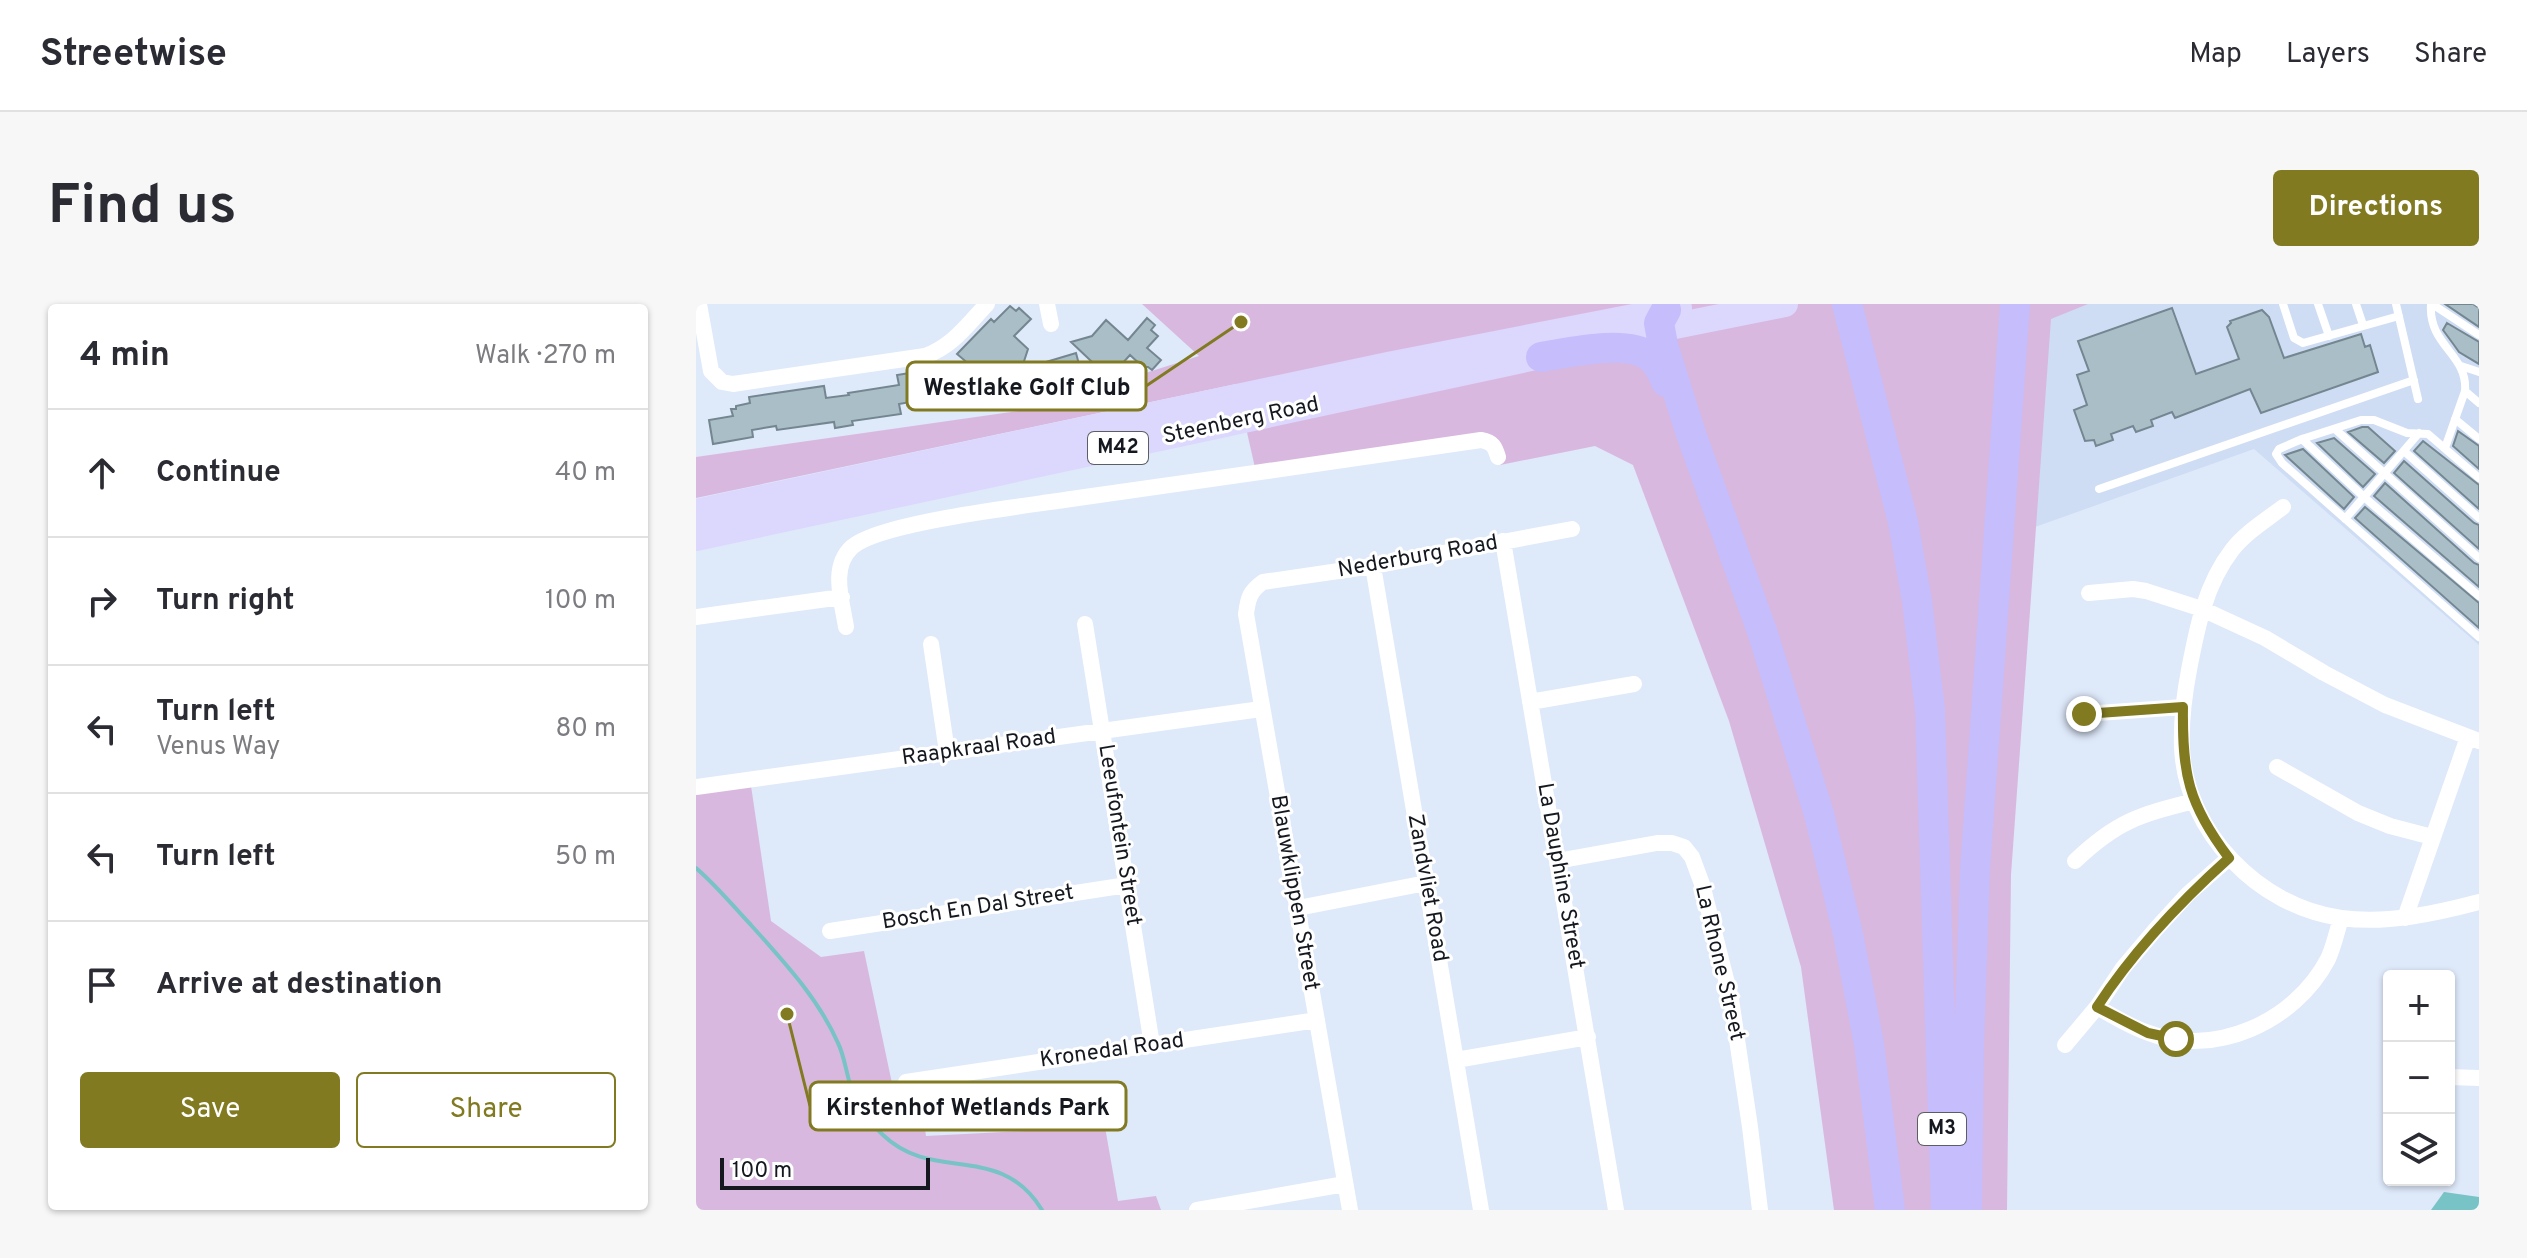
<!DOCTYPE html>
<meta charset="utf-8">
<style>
:root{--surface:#fff;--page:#f7f7f7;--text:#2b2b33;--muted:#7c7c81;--line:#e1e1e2;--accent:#817a21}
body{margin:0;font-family:Overpass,sans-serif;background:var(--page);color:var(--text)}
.controls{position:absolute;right:24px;bottom:24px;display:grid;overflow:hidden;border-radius:8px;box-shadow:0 2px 6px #0004}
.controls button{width:72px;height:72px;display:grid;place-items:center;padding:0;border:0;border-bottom:2px solid var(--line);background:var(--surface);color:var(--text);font:40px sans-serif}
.scale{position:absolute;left:24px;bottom:20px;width:210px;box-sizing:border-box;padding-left:8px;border:4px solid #15191f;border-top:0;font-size:22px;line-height:28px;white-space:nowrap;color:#15191f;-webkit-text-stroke:6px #fff;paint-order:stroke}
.stop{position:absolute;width:24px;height:24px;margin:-18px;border:6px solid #817a21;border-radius:50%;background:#fff}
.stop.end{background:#817a21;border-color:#fff;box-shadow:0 2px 8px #0008}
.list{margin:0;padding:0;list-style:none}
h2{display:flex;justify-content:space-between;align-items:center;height:104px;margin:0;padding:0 32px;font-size:34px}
h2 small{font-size:26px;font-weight:400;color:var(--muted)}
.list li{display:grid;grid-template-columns:52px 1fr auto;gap:24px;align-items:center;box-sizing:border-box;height:128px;padding:0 32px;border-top:2px solid var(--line)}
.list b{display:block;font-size:30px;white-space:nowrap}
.list p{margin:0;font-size:26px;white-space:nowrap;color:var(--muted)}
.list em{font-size:26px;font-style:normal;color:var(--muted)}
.actions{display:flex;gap:16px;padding:24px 32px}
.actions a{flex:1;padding:18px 0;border:2px solid var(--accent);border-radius:8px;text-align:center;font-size:28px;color:var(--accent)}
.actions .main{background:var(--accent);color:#fff}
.icon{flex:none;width:44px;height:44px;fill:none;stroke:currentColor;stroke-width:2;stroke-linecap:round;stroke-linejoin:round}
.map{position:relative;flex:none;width:1783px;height:906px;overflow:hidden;border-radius:8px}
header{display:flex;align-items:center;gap:48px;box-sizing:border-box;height:112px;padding:0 40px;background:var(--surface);border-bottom:2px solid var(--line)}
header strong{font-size:38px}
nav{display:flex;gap:44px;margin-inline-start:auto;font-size:28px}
.intro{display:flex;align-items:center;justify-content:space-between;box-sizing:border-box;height:192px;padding:0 48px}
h1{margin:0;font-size:56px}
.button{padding:20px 36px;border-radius:8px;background:var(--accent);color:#fff;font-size:28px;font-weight:700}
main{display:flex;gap:48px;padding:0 48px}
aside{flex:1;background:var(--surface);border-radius:8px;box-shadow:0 2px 6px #0004}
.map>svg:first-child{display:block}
</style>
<header>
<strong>Streetwise</strong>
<nav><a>Map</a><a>Layers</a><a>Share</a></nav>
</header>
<div class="intro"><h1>Find us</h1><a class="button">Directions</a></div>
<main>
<aside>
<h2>4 min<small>Walk · 270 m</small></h2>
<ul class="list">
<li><svg class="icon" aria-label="ahead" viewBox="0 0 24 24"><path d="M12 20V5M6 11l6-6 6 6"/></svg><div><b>Continue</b></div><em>40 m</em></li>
<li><svg class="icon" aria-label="right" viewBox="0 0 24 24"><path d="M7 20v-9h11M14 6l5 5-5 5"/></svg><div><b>Turn right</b></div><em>100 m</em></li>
<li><svg class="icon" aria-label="left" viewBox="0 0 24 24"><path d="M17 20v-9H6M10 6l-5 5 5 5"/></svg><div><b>Turn left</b><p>Venus Way</p></div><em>80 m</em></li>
<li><svg class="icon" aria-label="left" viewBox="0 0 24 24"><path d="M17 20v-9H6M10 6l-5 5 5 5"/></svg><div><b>Turn left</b></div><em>50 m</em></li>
<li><svg class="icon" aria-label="arrive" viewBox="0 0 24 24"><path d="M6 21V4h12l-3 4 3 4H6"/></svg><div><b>Arrive at destination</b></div></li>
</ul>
<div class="actions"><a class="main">Save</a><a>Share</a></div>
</aside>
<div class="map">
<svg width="1783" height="906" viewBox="0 0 1783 906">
<rect width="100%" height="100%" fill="#dee9fa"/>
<path fill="#ceddf4" d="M1389,0H1783V341L1558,145L1339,223L1354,13Z"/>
<path fill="#d9b8df" d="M446,0H1392L1355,15L1315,571L1311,906H1138L1105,663L1033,417L937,161L899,142L804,161L799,142L560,168L540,80L0,194V153L336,105L503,52Z
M54,475L75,617L125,653L168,647L197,784L210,799L226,804L230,832L409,823L422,897L460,892L465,906H0V483Z"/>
<path fill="#78c3c5" d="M1748,888L1783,893V906H1735Z"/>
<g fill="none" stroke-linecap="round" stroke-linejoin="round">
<path stroke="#78c3c5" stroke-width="4" d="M0,564C20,581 37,602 55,621C88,658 122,694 142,739C148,751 150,767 154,780C159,798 173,818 187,831C238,880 304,837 346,906"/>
</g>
<path fill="#aabec8" stroke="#748790" stroke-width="2" d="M1749,0H1777L1783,4V23Z
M314,2L320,7L323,4L335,15L318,32L332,45L316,94L295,86L260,104L257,98L249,102L247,99L226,102L225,96L203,100L205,110L156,117L157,121L139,124L138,118L81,126L80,122L56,126L57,133L17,140L13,116L37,112L35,105H40V102L54,99L53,93L128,82L130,94L153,91L152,89L203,81L201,71L214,69L216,80L238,77L240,83L265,71L274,61L261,50L295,15L298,18Z
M1476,4L1500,70L1543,55L1531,23L1535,19L1534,17L1566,6L1573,13L1588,54L1665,30L1669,43L1674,41L1682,68L1565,109L1554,85L1479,114L1476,108L1455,116L1457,122L1440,128L1437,122L1415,130L1417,136L1400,142L1398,136L1389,137L1378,106L1391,101L1381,71L1393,67L1382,37Z
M451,14L459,21L455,26L462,32L451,44L465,56L456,66L452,63H447L434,51L413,74L375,38L396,32L410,16L432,36Z
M1751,19L1783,38V60L1763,48L1758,41L1747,26Z
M380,49L385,68L378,70V73L344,84L343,81L335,83L330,64Z
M1666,123H1672L1699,147L1688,159L1652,128Z
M1762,127L1783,142V165L1757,142Z
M1638,134L1679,170L1667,183L1621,139Z
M1727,137L1783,181V205L1718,147Z
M1607,145L1658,193L1648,205L1589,151Z
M1708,157L1778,219L1783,221V245L1698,169Z
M1689,179L1778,259L1783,261V283L1678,192Z
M1669,203L1783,299V324L1659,214Z"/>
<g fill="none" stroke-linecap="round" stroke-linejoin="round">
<path stroke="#fff" stroke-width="8" d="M1587,0L1598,34L1607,39L1703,12
M1622,0L1633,32
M1660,0L1667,21
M1700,0L1722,95
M1735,0C1732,42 1772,50 1769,87L1749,144
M1736,0L1783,31
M1765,62L1783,68
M1769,87L1783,99
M1759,115L1783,135
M1639,125L1783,254
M1606,135L1668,193L1783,292
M1708,147L1783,214
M1783,174L1732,130L1711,129L1678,116H1665L1606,135L1583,145L1580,150L1586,159L1783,333
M1403,185L1718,76
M1649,215L1723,129"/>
<path stroke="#fff" stroke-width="16" d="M3,0L15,67L26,78L37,80L229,52C256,43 272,20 291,0
M351,0L355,20
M1587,203C1570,216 1549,229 1536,246C1509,281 1501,324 1493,366C1488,392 1485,418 1486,444C1490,528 1563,603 1645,614C1691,620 1738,610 1783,598
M807,237L920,906
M677,262L785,906
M1393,289L1437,285L1450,287L1506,305L1569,334L1628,369L1689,401L1783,437
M0,313L146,293
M389,320L456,741
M150,323C146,297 134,263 156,243C184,218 331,202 375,195C512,176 648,156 785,136C797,138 799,143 802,153
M235,340L251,448
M834,398L938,380
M1388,410L1487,403
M1581,463L1662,509L1694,522L1736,533
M0,483L565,405
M861,557L961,539H976L988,543L996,553L1006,580L1035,695L1054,823L1064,906
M1379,557C1421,517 1443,511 1498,497
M602,604L730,579
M1709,614L1772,433
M134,627L431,581
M1401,703C1417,712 1433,722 1450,728C1518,755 1599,718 1632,655C1638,642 1641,627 1645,614
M1369,741L1401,703L1427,664L1460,625L1492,590L1533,554
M760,756L892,733
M1753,773L1783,774
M210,778L621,716
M501,906L649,880
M654,906L550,310C552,294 554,287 567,278L677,262L876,225"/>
<path stroke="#dcd7fd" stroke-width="26" d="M904,37L1089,0
M0,208L692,61L983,4
M0,234L863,48"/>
<path stroke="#c5bdfc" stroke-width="30" d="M1151,0L1207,218L1221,297L1234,406L1250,906
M970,6L963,19L967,41L994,127L1067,330L1123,510L1152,630L1173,740L1194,906
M845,53C872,49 929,35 953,52C962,58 966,68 970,78
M1271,906L1273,741L1279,566L1319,0"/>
</g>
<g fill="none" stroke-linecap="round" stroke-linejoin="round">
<path stroke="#817a21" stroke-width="10" d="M1388,410L1487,403C1486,469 1492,500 1533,554C1483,599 1438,646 1401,703L1452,729L1480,735"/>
</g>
<g text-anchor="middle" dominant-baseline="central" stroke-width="6" stroke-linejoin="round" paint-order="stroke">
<g fill="#fff" stroke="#5b5e62" stroke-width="2">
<rect x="392" y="128" width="60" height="32" rx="6"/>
<rect x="1222" y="809" width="48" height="32" rx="6"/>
</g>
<g font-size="20" font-weight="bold" fill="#15191f">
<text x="422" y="144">M42</text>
<text x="1246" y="825">M3</text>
</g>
<g font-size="22" fill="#15191f" stroke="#fff">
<text transform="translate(545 117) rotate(-12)">Steenberg Road</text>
<text transform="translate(722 253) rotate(-10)">Nederburg Road</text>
<text transform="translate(283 444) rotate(-8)">Raapkraal Road</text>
<text transform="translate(423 531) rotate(81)">Leeufontein Street</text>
<text transform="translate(864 572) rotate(80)">La Dauphine Street</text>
<text transform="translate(731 584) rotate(80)">Zandvliet Road</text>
<text transform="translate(598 589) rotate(80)">Blauwklippen Street</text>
<text transform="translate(282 604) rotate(-9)">Bosch En Dal Street</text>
<text transform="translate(1023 659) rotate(77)">La Rhone Street</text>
<text transform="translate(416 747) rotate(-8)">Kronedal Road</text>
</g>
</g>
<path fill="none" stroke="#817a21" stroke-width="3" d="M545 18L450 82M91 710L114 802"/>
<g fill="#817a21" stroke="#fff" stroke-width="3">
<circle cx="545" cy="18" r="8"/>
<circle cx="91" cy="710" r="8"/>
</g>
<g fill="#fff" stroke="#817a21" stroke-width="3">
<rect x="211" y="58" width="239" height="48" rx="8"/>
<rect x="114" y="778" width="316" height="48" rx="8"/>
</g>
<g font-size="24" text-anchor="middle" font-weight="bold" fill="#15191f">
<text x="331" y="91">Westlake Golf Club</text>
<text x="272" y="811">Kirstenhof Wetlands Park</text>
</g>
</svg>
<div class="controls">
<button>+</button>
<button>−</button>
<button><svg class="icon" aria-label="layers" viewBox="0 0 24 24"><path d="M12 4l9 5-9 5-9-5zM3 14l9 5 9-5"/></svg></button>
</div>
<div class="scale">100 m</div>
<div class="stop" style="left:1480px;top:735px"></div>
<div class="stop end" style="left:1388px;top:410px"></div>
</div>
</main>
